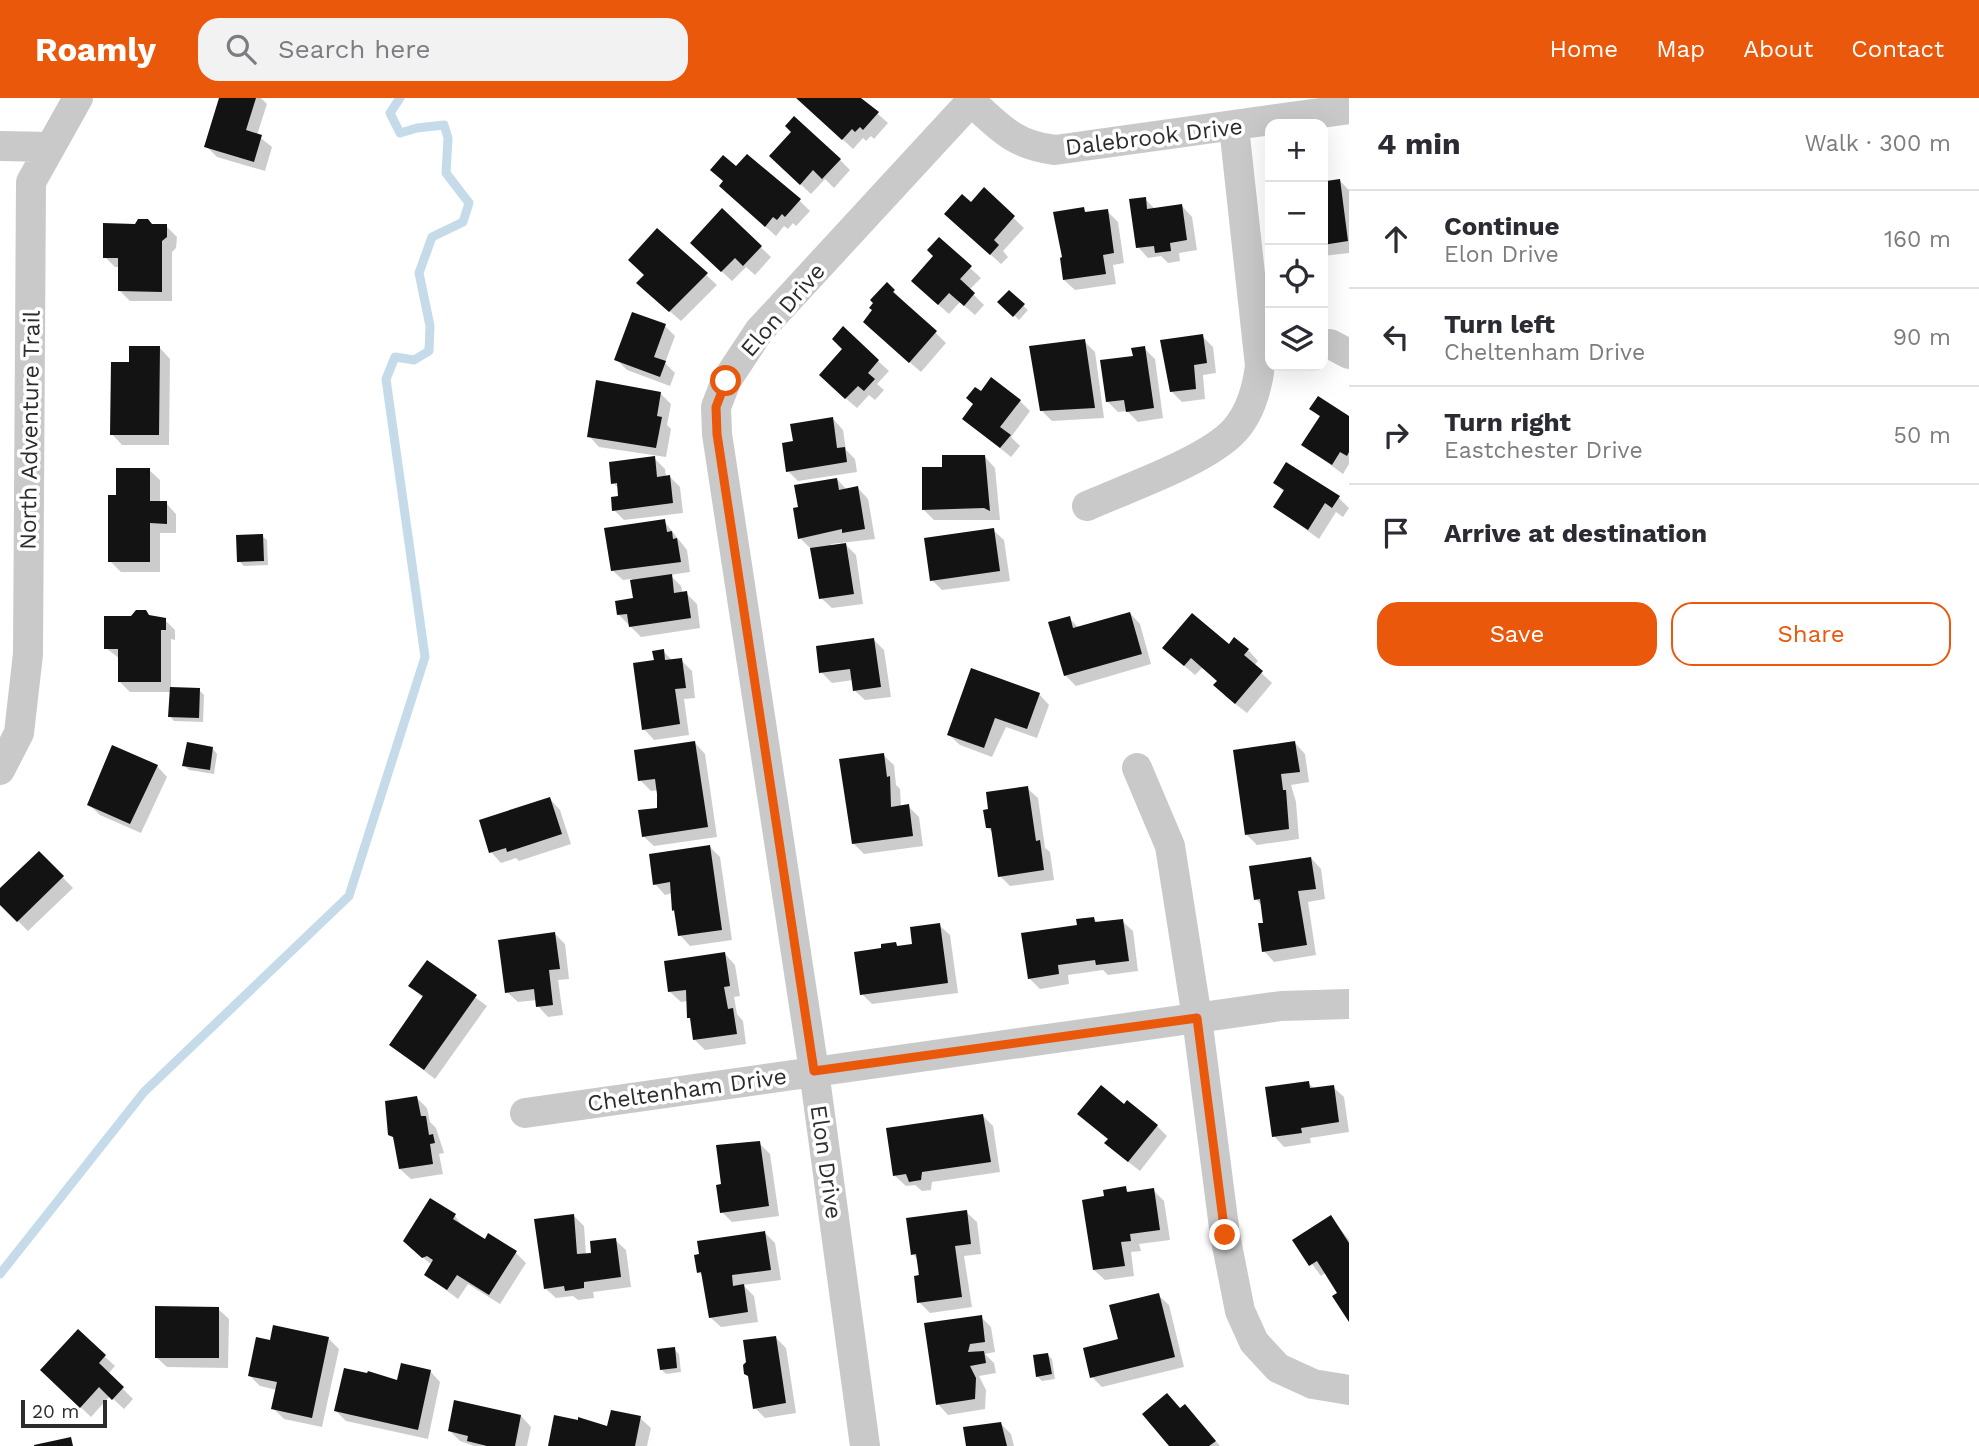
<!DOCTYPE html>
<meta charset="utf-8">
<style>
:root{--surface:#fff;--page:#f2f2f3;--text:#2b2b33;--muted:#7c7c81;--line:#e1e1e2;--accent:#ea580c}
body{margin:0;font-family:"Work Sans",sans-serif;background:var(--page);color:var(--text)}
.controls{position:absolute;right:21px;top:21px;display:grid;overflow:hidden;border-radius:14px;box-shadow:0 7px 28px #0002}
.controls button{width:63px;height:63px;display:grid;place-items:center;padding:0;border:0;border-bottom:2px solid var(--line);background:var(--surface);color:var(--text);font:35px sans-serif}
.scale{position:absolute;left:21px;bottom:18px;width:86px;box-sizing:border-box;padding-left:7px;border:4px solid #2c2c2c;border-top:0;font-size:19px;line-height:24px;white-space:nowrap;color:#2c2c2c;-webkit-text-stroke:5px #fff;paint-order:stroke}
.stop{position:absolute;width:21px;height:21px;margin:-16px;border:5px solid #ea580c;border-radius:50%;background:#fff}
.stop.end{background:#ea580c;border-color:#fff;box-shadow:0 2px 7px #0008}
.list{margin:0;padding:0;list-style:none}
h2{display:flex;justify-content:space-between;align-items:center;height:91px;margin:0;padding:0 28px;font-size:30px}
h2 small{font-size:23px;font-weight:400;color:var(--muted)}
.list li{display:grid;grid-template-columns:46px 1fr auto;gap:21px;align-items:center;box-sizing:border-box;height:98px;padding:0 28px;border-top:2px solid var(--line)}
.list b{display:block;font-size:26px;white-space:nowrap}
.list p{margin:0;font-size:23px;white-space:nowrap;color:var(--muted)}
.list em{font-size:23px;font-style:normal;color:var(--muted)}
.actions{display:flex;gap:14px;padding:21px 28px}
.actions a{flex:1;padding:16px 0;border:2px solid var(--accent);border-radius:21px;text-align:center;font-size:24px;color:var(--accent)}
.actions .main{background:var(--accent);color:#fff}
.icon{flex:none;width:38px;height:38px;fill:none;stroke:currentColor;stroke-width:2;stroke-linecap:round;stroke-linejoin:round}
.map{position:relative;flex:none;width:1349px;height:1348px;overflow:hidden}
header{display:flex;align-items:center;gap:42px;box-sizing:border-box;height:98px;padding:0 35px;background:var(--accent);color:#fff}
header strong{font-size:33px}
nav{display:flex;gap:38px;margin-inline-start:auto;font-size:24px}
.search{width:490px;height:63px;background:var(--page);display:flex;align-items:center;gap:18px;box-sizing:border-box;padding:0 24px;border-radius:21px;color:var(--muted);font-size:26px}
main{display:flex}
aside{flex:1;background:var(--surface)}
.map>svg:first-child{display:block}
</style>
<header>
<strong>Roamly</strong>
<div class="search"><svg class="icon" aria-label="search" viewBox="0 0 24 24"><circle cx="10" cy="10" r="6"/><path d="M15 15l6 6"/></svg>Search here</div>
<nav><a>Home</a><a>Map</a><a>About</a><a>Contact</a></nav>
</header>
<main>
<div class="map">
<svg width="1349" height="1348" viewBox="0 0 1349 1348">
<rect width="100%" height="100%" fill="#fff"/>
<path fill="#0003" d="M221,0H261L267,6L257,37L272,49L265,73L217,59L206,48Z
M799,0H860L888,25L874,41L871,38L866,43L863,40L853,51Z
M840,62L850,72L834,90L825,81L811,96L781,68Z
M737,71L799,102L810,113L796,128L793,125L788,131L784,128L776,138L731,98L724,84Z
M1323,81L1329,85L1340,83L1349,92V155L1323,158Z
M984,92L1024,130L1003,153L1008,159L1001,166L957,126Z
M1145,101L1156,112L1182,108L1192,119L1197,152L1179,155L1180,163L1168,165L1161,158L1148,160L1138,149Z
M1083,111L1088,116L1107,113L1118,124L1124,165L1113,167L1116,186L1075,192L1064,182Z
M722,113L771,159L755,177L746,169L732,183L702,155Z
M152,128H166L177,139L176,150L172,154V203H130L120,193V169H115L105,159Z
M657,132L717,187L681,223L649,195L646,177Z
M970,170L981,180L969,192L984,207L975,217L960,204L949,216L923,193Z
M887,187L946,245L921,274L875,234L874,213Z
M1009,194L1028,212L1019,222L1000,204Z
M665,228L675,238L665,265L675,275L670,288L627,272L616,261Z
M843,231L889,273L877,286L884,292L875,302L869,297L857,310L831,288L844,252Z
M1202,238L1213,249L1216,275L1203,277L1205,301L1182,304L1172,294Z
M1084,243L1095,254L1104,320L1052,323L1042,313Z
M160,250L170,261L169,347H122L112,336L131,265Z
M1144,250L1155,261L1163,320L1138,324L1127,313L1118,314L1107,303L1135,259Z
M660,295L671,306L667,327L671,331L666,359L599,349L589,338Z
M982,296L1020,303L1030,313L1011,339L1020,348L1011,359L964,321Z
M1311,311L1349,320V366L1343,376L1303,347L1321,320Z
M833,321L843,332L846,352L855,361L857,374L798,383L788,373L795,345Z
M985,359L995,370L1000,422H934L923,411L943,371Z
M654,360L665,371L666,379H670L680,389L683,415L624,422L614,412L620,399V391L613,385Z
M149,372L160,382V405H166L176,416V435H160V474H121L110,463L118,398Z
M837,381L847,392L858,390L868,401L875,441L831,446L832,449L846,447L856,457L863,506L832,510L821,500L810,450L800,440Z
M1275,385L1339,400L1349,410L1343,419L1336,414L1319,441L1275,409L1284,394Z
M664,423L687,452L690,474L670,477L681,488L683,496L686,495L697,506L700,530L641,539L619,517L635,501L632,481L623,482L612,472Z
M993,432L1004,442L1010,483L942,492L932,482Z
M262,438L267,442L268,467L244,468L239,463Z
M1130,515L1140,526L1151,566L1076,588L1065,577L1069,520L1079,530Z
M165,522L175,532V542L171,541V591L199,592L204,597L203,624L174,623L170,618L171,594H130L119,583L120,561L106,550Z
M874,542L884,552L891,599L865,602L854,592L853,582L832,585L821,574Z
M1230,548L1248,552L1258,563L1254,568L1272,585L1247,615L1225,598L1219,583L1202,570L1195,577L1175,560Z
M663,553L673,563L681,562L692,573L695,600L684,601L689,637L654,642L644,631L656,564Z
M1039,596L1049,607L1037,640L1006,629L992,659L960,647L949,637Z
M695,645L705,656L717,739L654,748L643,738L659,711V692L651,693L640,682Z
M1295,645L1305,656L1309,684L1291,687L1296,704L1299,741L1257,747L1247,737Z
M213,651L217,656L214,676L189,672L184,667Z
M883,657L894,667L896,687L900,691L901,709L908,708L919,719L923,748L864,756L854,746Z
M157,668L167,679L141,735L100,717L89,707Z
M1027,690L1038,700L1045,750L1050,754L1054,782L1010,788L1000,778L993,735L987,729Z
M550,701L560,712L571,746L519,763L516,760L501,765L491,754Z
M710,749L720,759L732,842L690,848L680,837L672,795L665,797L655,786Z
M39,755L73,790L28,833L0,805V793Z
M1311,760L1321,771L1325,801L1308,804L1316,857L1274,864L1264,853L1263,809L1256,801Z
M1094,821L1099,826L1122,823L1133,833L1138,873L1108,877L1103,872L1068,877L1069,886L1040,891L1029,880L1079,829Z
M939,827L950,837L958,895L872,906L862,896L883,852L896,846L900,850L914,848Z
M554,835L565,846L569,881L558,882L563,917L548,919L538,908L537,902L518,904L507,894Z
M725,856L735,867L740,898L734,899L737,916L743,923L746,946L705,952L695,942L688,903L681,904L670,894Z
M427,864L487,908L435,981L391,947L423,900L410,888Z
M1308,985L1315,991L1333,989L1344,999L1349,1034L1310,1040L1311,1045L1284,1049L1274,1038Z
M417,1000L427,1010L430,1024L436,1030L444,1055L439,1056L443,1076L411,1081L400,1071L395,1041L390,1036Z
M1124,1009L1157,1028L1167,1038L1140,1073L1117,1055L1109,1042Z
M983,1018L993,1028L1000,1074L932,1084L931,1092L922,1093L915,1087L906,1088L895,1078Z
M759,1045L770,1056L779,1118L732,1124L722,1114L723,1088Z
M1125,1090L1130,1096L1153,1092L1164,1103L1170,1142L1139,1146L1141,1153L1131,1154L1134,1178L1105,1182L1094,1172L1106,1100Z
M431,1102L455,1118L464,1130L485,1144L516,1155L526,1165L500,1206L468,1186L458,1201L426,1177L432,1167L416,1154Z
M966,1114L977,1124L981,1156L964,1158L972,1209L930,1215L919,1204L918,1162L913,1156Z
M574,1118L584,1128L586,1157L615,1142L626,1152L631,1189L593,1194L594,1200L578,1202L573,1198L556,1200L545,1190Z
M1331,1119L1349,1142V1221L1340,1195L1326,1174L1321,1178L1294,1142Z
M765,1135L775,1145L781,1182L743,1187L754,1198L758,1224L721,1229L710,1219L704,1179L699,1174Z
M1158,1197L1169,1207L1184,1269L1102,1289L1092,1279Z
M218,1211L229,1221L228,1270L167,1269L156,1259Z
M981,1219L991,1229L995,1254L985,1256L994,1265L996,1275L979,1278L986,1292L985,1311L948,1317L938,1306Z
M78,1234L115,1268L108,1276L133,1301L124,1311L110,1298L91,1319L53,1283Z
M775,1239L786,1250L796,1315L765,1320L755,1310Z
M328,1240L339,1251L322,1329L284,1321L273,1310L277,1292L260,1288L250,1278L271,1244Z
M674,1251L679,1256L681,1274L666,1276L661,1271Z
M1047,1256L1052,1261L1055,1281L1042,1283L1037,1278Z
M430,1273L440,1284L428,1341L346,1323L336,1313Z
M1181,1312L1195,1319L1220,1348H1171Z
M521,1318L531,1329L527,1348H474L460,1343L450,1333Z
M640,1320L651,1330L647,1348H550Z
M1001,1326L1011,1336L1014,1348H968Z"/>
<g fill="none" stroke-linecap="round" stroke-linejoin="round">
<path stroke="#c5dbea" stroke-width="9" d="M0,1176L144,994L349,798L425,559L386,281L395,259L414,262L429,253L430,228L419,175L432,139L463,124L469,105L446,75L448,40L444,27L417,30L400,35L390,15L400,0"/>
</g>
<path fill="#131313" d="M219,0H256L246,32L262,37L254,64L204,49Z
M796,0H861L879,14L863,32L860,29L855,34L852,31L842,42Z
M794,18L841,61L822,81L813,72L800,87L769,58L791,34L785,28Z
M747,56L801,101L785,119L782,116L777,122L773,119L765,129L719,88L723,83L710,72L723,57L736,68Z
M1326,79V83L1340,81L1348,143L1323,147V80Z
M984,89L1015,118L994,142L999,147L990,157L944,116L962,96L971,104Z
M1146,99L1147,111L1182,106L1187,142L1170,145L1171,153L1155,155L1154,148L1136,150L1129,101Z
M1084,109L1085,114L1108,111L1114,155L1103,157L1106,176L1063,182L1060,160L1062,159L1053,114Z
M722,110L762,148L743,168L735,160L721,174L690,145Z
M138,121H148L152,126H167V139L162,143V194L118,193V160H103V125L135,126Z
M657,130L708,175L669,214L636,185L644,177L628,162Z
M939,139L972,168L960,181L975,195L964,208L949,195L938,207L911,183L933,158L927,152Z
M887,184L895,192L893,194L937,233L909,265L863,224L872,212L869,210L873,205L870,202Z
M1009,192L1025,206L1013,219L997,204Z
M632,214L666,226L654,259L666,263L660,279L614,262Z
M843,228L879,262L868,275L875,281L864,293L858,288L845,301L819,277L842,251L832,241Z
M1203,236L1207,265L1194,267L1196,291L1170,294L1160,242Z
M1085,241L1095,310L1040,313L1029,248Z
M129,248H160L159,337H110L111,264H129Z
M1145,248L1154,310L1126,314L1124,302L1106,304L1100,262L1133,258L1131,250Z
M991,279L1021,302L1000,329L1011,337L1000,350L962,321L973,306L966,300L975,289L981,293Z
M596,282L661,294L657,318L662,319L656,350L587,339Z
M1318,298L1349,318V354L1347,358L1340,354L1332,367L1301,347L1320,318L1309,311Z
M833,319L837,350L845,349L847,364L786,374L782,345L793,343L790,326Z
M942,357H985L990,413L984,410L922,412V369H942Z
M655,358L657,379L670,377L673,405L612,413L611,399L618,398L617,385L611,386L609,364Z
M1286,364L1340,398L1332,410L1325,405L1308,432L1273,409L1284,392L1273,385Z
M116,370H150V403H167V426L150,425V464H108V397H116Z
M837,380L839,392L858,388L865,431L842,435V431L798,441L793,410L798,409L794,387Z
M665,421L667,434L672,433L673,441L677,440L681,464L611,473L604,430Z
M994,430L1000,473L930,483L924,440Z
M263,436L264,463L237,464L236,437Z
M846,445L854,496L819,501L810,450Z
M672,476L674,495L687,493L691,520L629,529L627,516L617,517L615,503L633,500L630,482Z
M136,512H146L149,517L166,520V532H161V584H118V551H104V518H131Z
M1130,514L1142,556L1064,578L1048,524L1070,518L1073,530Z
M1192,515L1229,546L1234,539L1249,551L1244,557L1263,573L1235,606L1213,587L1217,583L1191,560L1184,568L1162,550Z
M874,540L881,589L853,593L850,571L819,575L816,548Z
M664,551L665,562L682,560L686,590L675,591L680,626L642,632L633,565L654,562L652,553Z
M971,570L1040,595L1027,631L995,620L984,650L947,637Z
M170,589L200,590L199,620L168,619Z
M695,643L708,729L642,739L638,712L657,710V696L655,681L638,683L634,652Z
M1295,643L1300,674L1281,676L1283,692H1286L1289,731L1245,737L1233,652Z
M187,644L213,649L210,672L182,668Z
M112,647L158,667L130,726L87,707Z
M884,655L887,679L890,678L891,709L909,706L913,738L852,746L839,661Z
M1028,688L1036,743L1040,742L1044,772L998,779L991,730H986L983,712L988,711L986,694Z
M550,699L562,736L507,754L506,750L489,755L479,722Z
M710,747L722,832L678,838L674,812L672,813L670,784L653,787L649,756Z
M39,753L64,778L17,824L0,807V790Z
M1311,759L1316,791L1298,793L1307,847L1262,854L1258,825H1263L1260,801L1254,802L1249,768Z
M1094,819L1095,824L1123,821L1129,863L1096,867L1095,862L1058,867L1059,876L1028,881L1021,835L1077,827L1076,821Z
M940,825L948,885L860,897L854,854L881,850V846L896,844L897,848L912,846L910,829Z
M555,834L560,871L549,872L553,907L536,909L534,891L505,895L498,842Z
M725,854L730,888L724,889L728,911L733,910L737,936L693,942L690,920H687L686,892L668,894L664,863Z
M427,862L477,897L424,972L389,947L423,898L408,888Z
M1309,983L1310,990L1334,987L1339,1024L1301,1030L1302,1035L1272,1039L1265,989Z
M1101,987L1124,1006L1127,1002L1158,1027L1128,1064L1104,1045L1108,1041L1077,1016Z
M417,998L421,1018H426L429,1037L433,1036L435,1045L430,1046L433,1066L399,1071L393,1039L388,1037L385,1003Z
M983,1016L991,1064L922,1074L921,1082L909,1084L906,1076L893,1078L886,1030Z
M760,1043L769,1108L720,1115L716,1087L721,1086L716,1047Z
M1126,1088L1127,1094L1154,1090L1160,1132L1130,1136L1131,1143L1121,1144L1125,1168L1093,1172L1082,1102L1104,1098L1103,1092Z
M430,1100L456,1116L453,1121L485,1141L488,1135L517,1153L489,1197L457,1177L447,1192L424,1177L433,1162L427,1158L422,1160L403,1143Z
M967,1112L971,1146L955,1148L962,1199L917,1205L914,1178L919,1177L916,1156L911,1157L906,1120Z
M574,1116L577,1156L591,1155L590,1143L616,1140L621,1179L584,1184V1190L565,1193L564,1188L544,1191L534,1121Z
M1331,1117L1349,1145V1224L1332,1198L1337,1195L1317,1163L1309,1168L1292,1142Z
M765,1133L771,1172L732,1177L733,1188L744,1186L748,1214L709,1220L701,1174L697,1175L694,1157L699,1156L697,1143Z
M1159,1195L1175,1259L1090,1280L1083,1250L1118,1241L1109,1207Z
M155,1208L219,1209V1260H155Z
M982,1217L985,1244L970,1246L968,1254L984,1253L986,1265L970,1268L976,1280L975,1301L936,1307L924,1225Z
M273,1227L329,1239L312,1320L271,1311L277,1284L248,1278L256,1239L270,1242Z
M78,1231L106,1257L99,1265L124,1289L112,1302L99,1289L80,1310L40,1272Z
M776,1238L786,1305L753,1311L748,1278L744,1276L743,1267L746,1264L743,1242Z
M675,1249L677,1270L660,1272L657,1251Z
M1048,1255L1052,1276L1036,1279L1033,1257Z
M401,1265L431,1272L418,1332L334,1313L344,1270L367,1275L368,1273L397,1282Z
M1167,1295L1180,1310L1185,1306L1216,1343L1209,1348H1169L1142,1316Z
M454,1302L521,1317L515,1348H487L467,1343L468,1338L448,1333Z
M611,1312L641,1318L635,1348H548L554,1317L578,1322V1319L607,1328Z
M1001,1324L1007,1348H966L963,1329Z
M71,1339L73,1348H34V1347Z"/>
<g fill="none" stroke-linecap="round" stroke-linejoin="round">
<path stroke="#c9c9c9" stroke-width="30" d="M973,5C1001,31 1015,47 1055,52L1349,11
M0,48L50,49
M1323,246H1330L1349,256
M1087,408C1127,390 1207,363 1235,332C1251,314 1257,291 1260,268L1234,29
M1137,670L1170,748L1197,920L1225,1137L1240,1213L1254,1244L1278,1270L1313,1286L1349,1292
M0,672L19,635L28,556L31,84L78,0
M525,1015L1281,908L1349,906
M865,1348L814,973L717,336L716,309L726,283L759,233L974,0"/>
</g>
<g fill="none" stroke-linecap="round" stroke-linejoin="round">
<path stroke="#ea580c" stroke-width="9" d="M726,283L716,309L717,336L814,973L1197,920L1225,1137"/>
</g>
<g text-anchor="middle" dominant-baseline="central" stroke-width="7" stroke-linejoin="round" paint-order="stroke">
<g font-size="23" fill="#2c2c2c" stroke="#fff">
<text transform="translate(1154 39) rotate(-7)">Dalebrook Drive</text>
<text transform="translate(783 212) rotate(-49)">Elon Drive</text>
<text transform="translate(30 332) rotate(-89)">North Adventure Trail</text>
<text transform="translate(687 992) rotate(-8)">Cheltenham Drive</text>
<text transform="translate(826 1064) rotate(82)">Elon Drive</text>
</g>
</g>
</svg>
<div class="controls">
<button>+</button>
<button>−</button>
<button><svg class="icon" aria-label="locate" viewBox="0 0 24 24"><circle cx="12" cy="12" r="6"/><path d="M12 2v4M12 18v4M2 12h4M18 12h4"/></svg></button>
<button><svg class="icon" aria-label="layers" viewBox="0 0 24 24"><path d="M12 4l9 5-9 5-9-5zM3 14l9 5 9-5"/></svg></button>
</div>
<div class="scale">20 m</div>
<div class="stop" style="left:726px;top:283px"></div>
<div class="stop end" style="left:1225px;top:1137px"></div>
</div>
<aside>
<h2>4 min<small>Walk · 300 m</small></h2>
<ul class="list">
<li><svg class="icon" aria-label="ahead" viewBox="0 0 24 24"><path d="M12 20V5M6 11l6-6 6 6"/></svg><div><b>Continue</b><p>Elon Drive</p></div><em>160 m</em></li>
<li><svg class="icon" aria-label="left" viewBox="0 0 24 24"><path d="M17 20v-9H6M10 6l-5 5 5 5"/></svg><div><b>Turn left</b><p>Cheltenham Drive</p></div><em>90 m</em></li>
<li><svg class="icon" aria-label="right" viewBox="0 0 24 24"><path d="M7 20v-9h11M14 6l5 5-5 5"/></svg><div><b>Turn right</b><p>Eastchester Drive</p></div><em>50 m</em></li>
<li><svg class="icon" aria-label="arrive" viewBox="0 0 24 24"><path d="M6 21V4h12l-3 4 3 4H6"/></svg><div><b>Arrive at destination</b></div></li>
</ul>
<div class="actions"><a class="main">Save</a><a>Share</a></div>
</aside>
</main>
